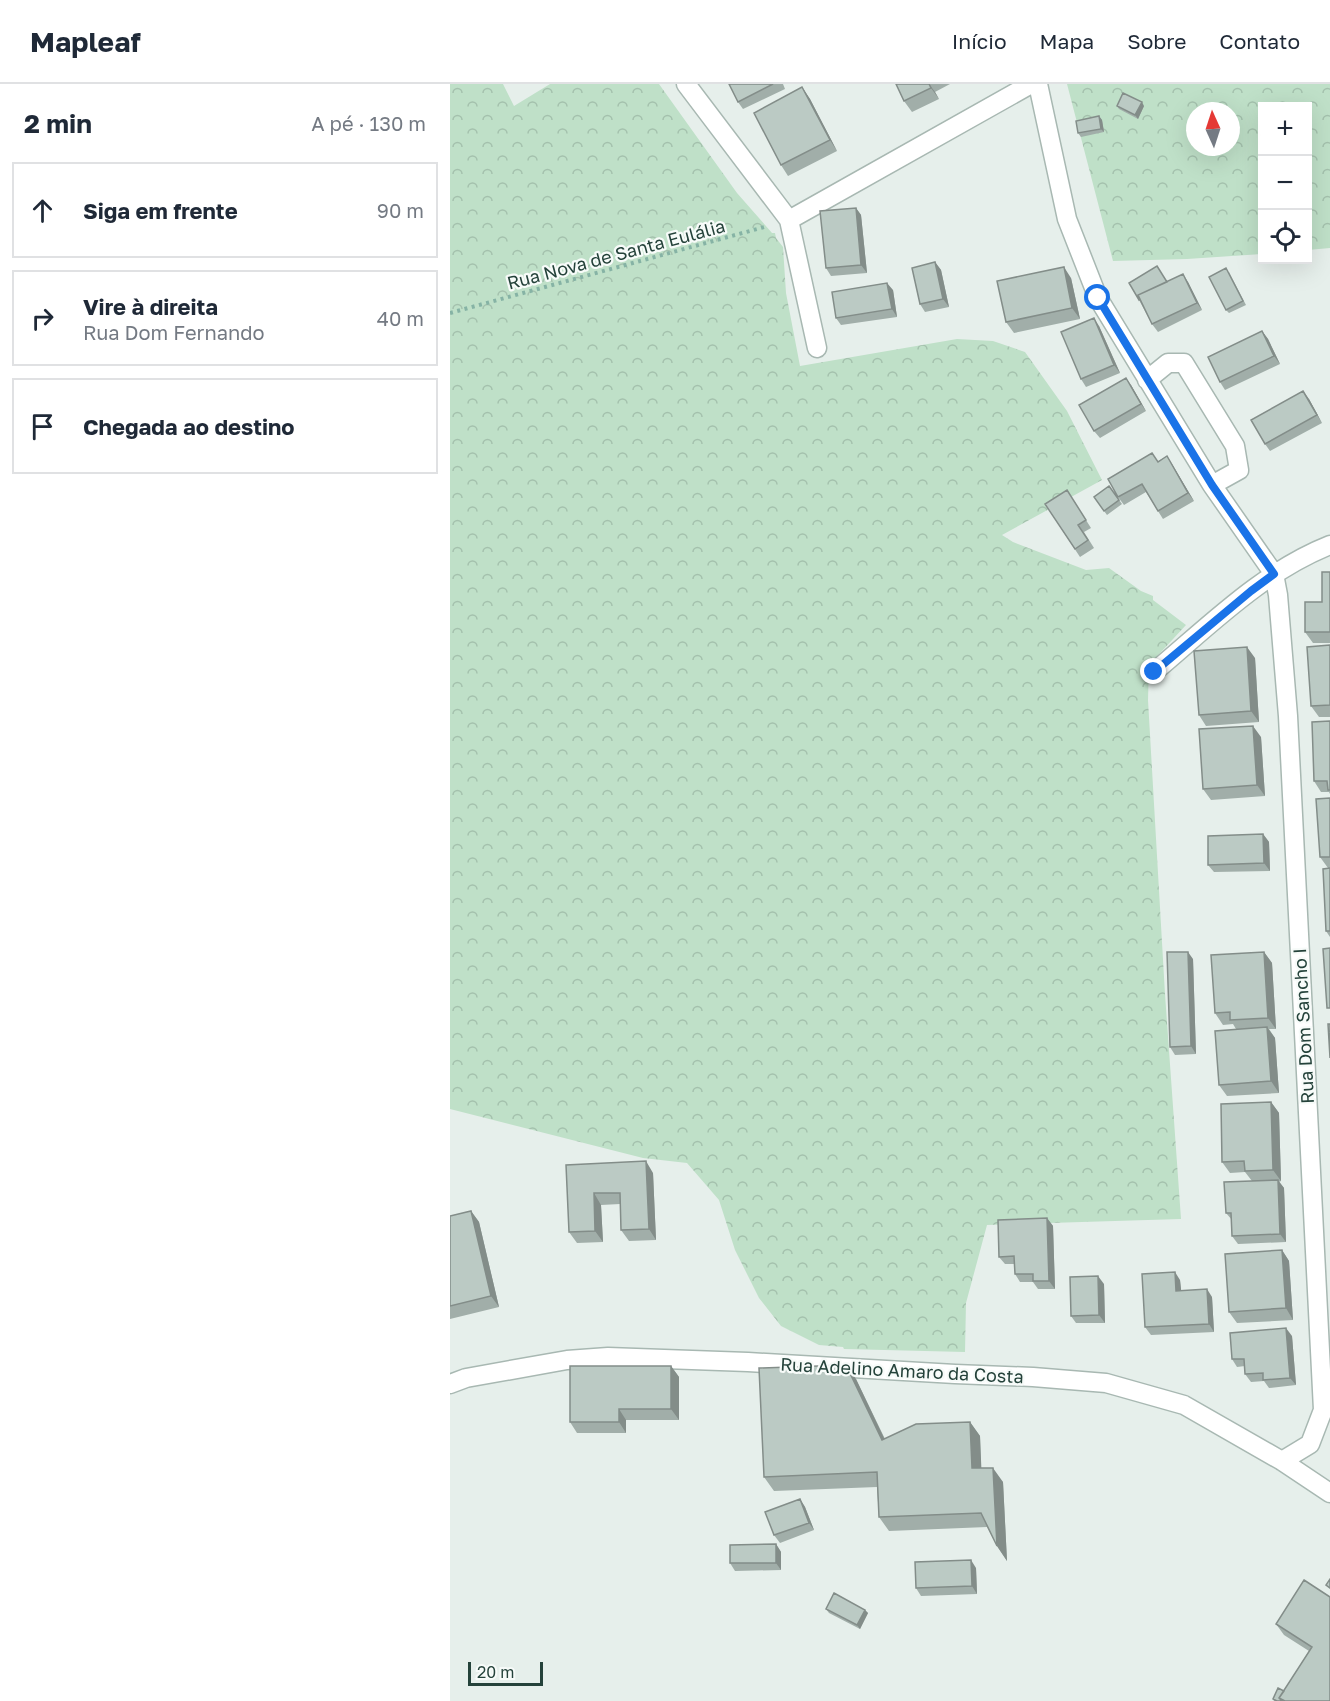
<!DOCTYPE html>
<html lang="pt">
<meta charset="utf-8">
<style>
:root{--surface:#fff;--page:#f6f6f7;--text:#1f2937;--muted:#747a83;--line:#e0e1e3}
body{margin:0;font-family:"Golos Text",sans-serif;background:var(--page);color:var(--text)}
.controls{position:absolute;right:18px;top:18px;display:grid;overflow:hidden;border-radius:0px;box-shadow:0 6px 24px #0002}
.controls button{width:54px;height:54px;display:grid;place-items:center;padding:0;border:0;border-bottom:2px solid var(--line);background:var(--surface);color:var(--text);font:30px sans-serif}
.compass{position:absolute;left:736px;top:18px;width:54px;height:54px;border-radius:50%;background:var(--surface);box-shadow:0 6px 24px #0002;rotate:357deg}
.scale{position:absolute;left:18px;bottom:15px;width:75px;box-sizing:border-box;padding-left:6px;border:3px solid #24423a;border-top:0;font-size:16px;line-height:21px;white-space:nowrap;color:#24423a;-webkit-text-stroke:4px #f7fbf9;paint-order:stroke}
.stop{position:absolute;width:18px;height:18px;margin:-14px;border:4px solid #1a73e8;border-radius:50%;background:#fff}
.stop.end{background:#1a73e8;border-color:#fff;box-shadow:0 2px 6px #0008}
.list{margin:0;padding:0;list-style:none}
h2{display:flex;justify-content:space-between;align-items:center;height:78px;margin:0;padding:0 24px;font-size:26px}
h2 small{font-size:20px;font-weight:400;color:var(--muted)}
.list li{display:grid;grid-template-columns:39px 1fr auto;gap:18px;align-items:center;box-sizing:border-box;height:96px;margin:0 12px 12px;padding:0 12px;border:2px solid var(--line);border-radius:0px}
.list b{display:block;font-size:22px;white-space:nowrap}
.list p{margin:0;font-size:20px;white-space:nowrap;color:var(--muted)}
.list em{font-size:20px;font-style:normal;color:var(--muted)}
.icon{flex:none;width:33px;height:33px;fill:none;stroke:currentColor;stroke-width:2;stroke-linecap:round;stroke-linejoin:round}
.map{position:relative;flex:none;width:880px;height:1617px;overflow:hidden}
header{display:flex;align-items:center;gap:36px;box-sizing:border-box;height:84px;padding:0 30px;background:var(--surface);border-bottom:2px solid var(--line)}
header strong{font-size:28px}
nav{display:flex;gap:33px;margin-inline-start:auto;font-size:21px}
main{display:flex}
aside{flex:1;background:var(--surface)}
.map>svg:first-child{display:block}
</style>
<header>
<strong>Mapleaf</strong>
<nav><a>Início</a><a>Mapa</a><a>Sobre</a><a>Contato</a></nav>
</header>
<main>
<aside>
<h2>2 min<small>A pé · 130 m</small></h2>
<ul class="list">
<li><svg class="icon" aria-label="ahead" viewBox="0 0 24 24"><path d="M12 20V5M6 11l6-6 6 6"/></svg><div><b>Siga em frente</b></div><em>90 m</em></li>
<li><svg class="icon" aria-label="right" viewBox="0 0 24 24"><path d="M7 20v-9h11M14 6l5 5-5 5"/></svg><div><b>Vire à direita</b><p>Rua Dom Fernando</p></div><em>40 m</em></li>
<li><svg class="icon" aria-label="arrive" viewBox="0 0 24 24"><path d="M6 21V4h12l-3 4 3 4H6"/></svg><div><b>Chegada ao destino</b></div></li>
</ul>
</aside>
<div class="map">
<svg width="880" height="1617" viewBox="0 0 880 1617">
<defs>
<pattern id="forest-crowns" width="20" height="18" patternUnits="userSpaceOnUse" patternTransform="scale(1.5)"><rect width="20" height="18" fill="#bfe0c8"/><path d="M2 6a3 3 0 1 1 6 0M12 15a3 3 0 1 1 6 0" fill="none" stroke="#a4c1ad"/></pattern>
</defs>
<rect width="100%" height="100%" fill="#e6efeb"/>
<path fill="url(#forest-crowns)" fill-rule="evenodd" d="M0,0H53L64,22L100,0H209L287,109L322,149H325L326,154L333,163L336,209L350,282L507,255L543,257L575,268L617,327L652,396L552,451L563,458L636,486L659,484L691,507L703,512V516L736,541L699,581L698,616L715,910L731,1135L537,1141L516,1219L515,1268L394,1265L393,1263L369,1261L331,1242L309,1214L285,1166L269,1116L237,1079L193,1074L0,1025Z
M617,0H880V164L858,166V22H812V170L737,175L663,177ZM745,27H781V63H745Z"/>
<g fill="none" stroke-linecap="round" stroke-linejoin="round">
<g stroke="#a8b8b2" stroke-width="21">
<path id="minor" d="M236,0L339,136L367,264
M588,0L617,135L648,214L762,401L824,490L828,511L838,632L873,1326L860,1360L832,1377
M339,136L581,0
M697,296L718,279H734L785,362L789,386L762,401
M704,588C759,542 812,488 880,461
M0,1300L16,1294L117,1276L158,1273L298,1278L505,1290L583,1293L656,1299L734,1321L832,1377L880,1409"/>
</g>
<path stroke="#86b3a5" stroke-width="4" stroke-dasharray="3 4.5" stroke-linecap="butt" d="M0,229L318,142"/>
<use href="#minor" stroke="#fff" stroke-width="18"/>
</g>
<path fill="#a1aea9" d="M279,0H333L335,5L293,25L288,18Z
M446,0H500L485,8L489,15L462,28L454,17Z
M352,3L360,15L387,67L338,92L331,81Z
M667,22H694L688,35L669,25Z
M649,32L652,36L654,48L631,53L628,49Z
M406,124L411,131L417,189L381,192L376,184Z
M485,178L491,186L499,223L475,228L470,220Z
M779,188L796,221L779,229L776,226Z
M621,194L630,235L564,249L556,238Z
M717,197L738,198L752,226L708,248L702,240L689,216Z
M443,206L447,233L391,241L386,234Z
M649,242L670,289L636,303L631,295Z
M812,247L818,255L830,280L775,306L770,298Z
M681,301L696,327L650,354L644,347Z
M859,315L872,339L820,367L815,360Z
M717,372L744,417L713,435L696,408L674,421L668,413L708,377Z
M659,402L672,420L657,431L644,413Z
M617,406L641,444L634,448L644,464L630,473L595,420Z
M880,488V559H863L855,548L872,518Z
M880,561V633H869L861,622Z
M805,574L809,638L756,642L749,631Z
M880,637V710L879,708H871L864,697Z
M811,653L815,712L761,716L753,705Z
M880,714V853L876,847L878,784L870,773Z
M813,750L819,758L820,787L764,788L758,781Z
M814,868L822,879L826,945H819L825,954L829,1009L777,1012L769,1001L786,945L783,940L773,941L765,929Z
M743,875L746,970L725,971L720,963Z
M821,1018L829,1029L831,1097L829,1098L834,1104L836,1158L788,1160L782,1152V1136L776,1129L802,1097L795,1088L780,1089L772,1078Z
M116,1081L203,1089L206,1156L179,1157L171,1146L170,1120L151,1121L153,1158L127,1159L119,1148Z
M21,1127L29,1138L49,1223L0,1235V1132Z
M597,1134L603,1142L605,1205H588L583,1198H570L565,1190V1180H555L549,1173Z
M832,1166L839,1177L843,1236L787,1239L779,1228Z
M730,1196L731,1206L762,1213L764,1248L701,1251L695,1243Z
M654,1200L655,1239H626L621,1232Z
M842,1252L846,1301L819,1304L814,1297L801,1298L795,1290V1282L787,1283L782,1275Z
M221,1282L229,1293V1336H176V1349H127L120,1338Z
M406,1295L435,1355L520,1338L530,1352L531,1384L553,1398L557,1477L547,1462L537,1443L439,1447L429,1433L427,1403L324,1407L314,1393Z
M350,1415L355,1423L364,1446L330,1459L324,1451Z
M326,1460L331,1468V1486L285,1487L280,1479Z
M526,1484L527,1510L471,1512L466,1504Z
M880,1513V1617H824L823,1615L834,1607L859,1567L834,1551L826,1540Z
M376,1525L415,1526L418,1529L410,1545L379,1529Z"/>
<path fill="#838d89" d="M479,0L485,8L489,15L481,4Z
M352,3L360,15L387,67L380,56Z
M692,18L694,22L688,35L685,31Z
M649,32L652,36L654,48L651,45Z
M406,124L411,131L417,189L411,181Z
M485,178L491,186L499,223L493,215Z
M614,183L621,194L630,235L622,224Z
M733,190L738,198L752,226L747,219Z
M437,199L443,206L447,233L442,225Z
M644,234L649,242L670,289L664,281Z
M812,247L818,255L830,280L824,272Z
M676,294L681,301L696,327L691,320Z
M853,307L859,315L872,339L867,331Z
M717,372L722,380L744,417L738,409Z
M797,563L805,574L809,638L801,627Z
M803,642L811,653L815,712L807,701Z
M813,750L819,758L820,787L814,779Z
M738,868L743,875L746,970L741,962Z
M814,868L822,879L826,945L818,934Z
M817,943L825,954L829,1009L821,997Z
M821,1018L829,1029L831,1097L823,1086Z
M196,1077L203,1089L206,1156L199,1145Z
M828,1096L834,1104L836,1158L830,1150Z
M144,1109L151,1121L153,1158L145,1147Z
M21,1127L29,1138L49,1223L41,1212Z
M597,1134L603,1142L605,1205L599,1197Z
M832,1166L839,1177L843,1236L836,1224Z
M725,1188L730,1196L732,1214L726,1207Z
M648,1192L654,1200L655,1239L649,1231Z
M757,1205L762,1213L764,1248L759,1240Z
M836,1244L842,1252L846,1301L840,1294Z
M396,1281L406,1295L442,1371L432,1356Z
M221,1282L229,1293V1336L221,1325Z
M169,1325L176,1336V1349L169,1338Z
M520,1338L530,1352L532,1399L522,1384Z
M543,1384L553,1398L557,1477L547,1462Z
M350,1415L355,1423L364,1446L359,1439Z
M326,1460L331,1468V1486L326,1479Z
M521,1476L526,1484L527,1510L522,1502Z
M415,1526L418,1529L410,1545L407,1541Z"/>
<path fill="#bbcac4" stroke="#838d89" stroke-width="1.5" d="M279,0H323L288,18Z
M446,0H479L481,4L454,17Z
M352,3L380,56L331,81L304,29Z
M673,9L692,18L685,31L667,22Z
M649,32L651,45L628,49L626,37Z
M406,124L411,181L376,184L370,127Z
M485,178L493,215L470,220L462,184Z
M707,182L717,198L688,211L690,215L689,216L679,199Z
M614,183L622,224L556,238L547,197Z
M776,184L793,217L776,226L759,193Z
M733,190L747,219L702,240L688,211Z
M437,199L442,225L386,234L382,208Z
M644,234L664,281L631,295L611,248Z
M812,247L824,272L770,298L758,273Z
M676,294L691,320L644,347L629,321Z
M853,307L867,331L815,360L801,336Z
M702,369L708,378L717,372L738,409L708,427L692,400L668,413L658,395Z
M659,402L669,416L654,427L644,413Z
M617,406L636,436L628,441L638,456L625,465L595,420Z
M872,488H880V548H855V518H872Z
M880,561V621L861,622L857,563Z
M797,563L801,627L749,631L744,567Z
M880,637V706H878L877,697H864L862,638Z
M803,642L807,701L753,705L749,645Z
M880,714V773H870L866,715Z
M813,750L814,779L758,781V752Z
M880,784V847H876L873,785Z
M880,864V924H877L873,865Z
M717,868H738L741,962L720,963Z
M814,868L818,934L780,936V928L765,929L761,871Z
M878,940H880V974Z
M817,943L821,997L769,1001L765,947Z
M821,1018L823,1086L795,1087L794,1077L772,1078L771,1020Z
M196,1077L199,1145L171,1146L170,1109H144L145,1147L119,1148L116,1081Z
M828,1096L830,1150L782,1152L781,1129H776L774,1098Z
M21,1127L41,1212L0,1222V1132Z
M597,1134L599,1197H583V1190H565L564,1172L549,1173L548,1136Z
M832,1166L836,1224L779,1228L775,1170Z
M725,1188L726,1207L757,1205L759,1240L695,1243L692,1190Z
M648,1192L649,1231L621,1232L620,1193Z
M836,1244L840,1294L813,1296V1289L795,1290L794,1275H782L780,1249Z
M396,1281L432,1356L466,1340L520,1338L522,1384H543L547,1462L531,1429L429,1433L427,1388L314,1393L309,1284Z
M120,1282H221V1325H169V1338H120Z
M350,1415L359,1439L324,1451L315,1428Z
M326,1460V1479H280V1461Z
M521,1476L522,1502L466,1504L465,1478Z
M880,1495V1504L876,1501Z
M854,1496L880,1513V1617H835L829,1614L862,1563L826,1540Z
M384,1509L415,1526L407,1541L376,1525Z
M828,1604L834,1607L829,1614L832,1617H827L823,1615Z"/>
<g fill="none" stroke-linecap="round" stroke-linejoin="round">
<path stroke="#1a73e8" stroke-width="8" d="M648,214L762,401L824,490L801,507L704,588"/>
</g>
<g text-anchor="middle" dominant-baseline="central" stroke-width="4.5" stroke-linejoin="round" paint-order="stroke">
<g font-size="18" fill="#24423a" stroke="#f7fbf9">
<text transform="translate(166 170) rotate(-15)">Rua Nova de Santa Eulália</text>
<text transform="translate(853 942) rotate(-93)">Rua Dom Sancho I</text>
<text transform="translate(452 1286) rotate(3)">Rua Adelino Amaro da Costa</text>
</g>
</g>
</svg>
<div class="controls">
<button>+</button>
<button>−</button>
<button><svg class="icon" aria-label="locate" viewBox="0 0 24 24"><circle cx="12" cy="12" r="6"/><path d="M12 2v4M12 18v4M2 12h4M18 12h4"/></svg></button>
</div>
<svg class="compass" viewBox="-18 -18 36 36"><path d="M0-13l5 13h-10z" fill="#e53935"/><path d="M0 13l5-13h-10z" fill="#747a83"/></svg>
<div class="scale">20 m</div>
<div class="stop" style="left:648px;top:214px"></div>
<div class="stop end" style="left:704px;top:588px"></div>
</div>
</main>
